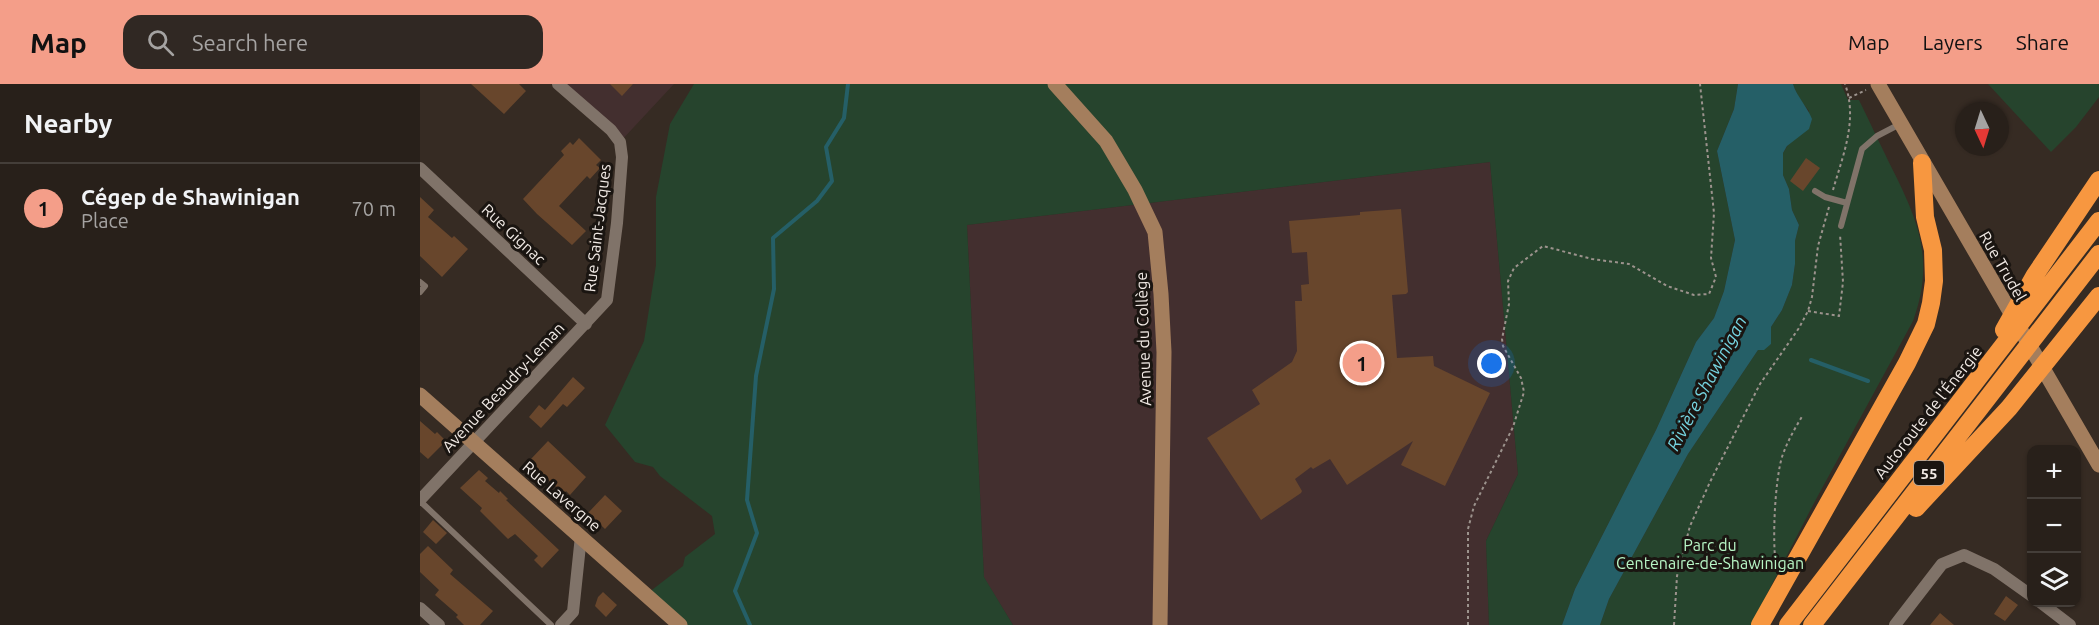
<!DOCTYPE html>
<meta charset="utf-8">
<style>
:root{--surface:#28201a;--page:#302823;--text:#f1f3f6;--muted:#a5a3a2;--line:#443e39;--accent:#f49e89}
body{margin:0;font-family:Ubuntu,sans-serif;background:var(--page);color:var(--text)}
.controls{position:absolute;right:18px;bottom:18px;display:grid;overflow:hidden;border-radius:12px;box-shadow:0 2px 4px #0004}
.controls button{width:54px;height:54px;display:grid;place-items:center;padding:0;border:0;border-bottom:2px solid var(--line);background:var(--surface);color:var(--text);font:30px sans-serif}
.compass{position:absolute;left:1535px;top:18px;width:54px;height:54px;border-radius:50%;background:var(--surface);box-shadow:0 2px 4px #0004;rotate:176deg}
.you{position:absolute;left:1072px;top:280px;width:21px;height:21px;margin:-15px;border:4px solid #fff;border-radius:50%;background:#1a73e8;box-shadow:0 0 0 9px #1a73e833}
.badge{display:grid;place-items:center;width:39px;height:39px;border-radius:50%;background:var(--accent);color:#111;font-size:20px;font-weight:700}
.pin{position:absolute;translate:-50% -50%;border:3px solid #fff;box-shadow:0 2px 6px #0006}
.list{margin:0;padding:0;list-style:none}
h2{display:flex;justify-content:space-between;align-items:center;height:78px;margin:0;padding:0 24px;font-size:26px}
h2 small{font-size:20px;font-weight:400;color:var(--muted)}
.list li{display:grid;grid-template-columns:39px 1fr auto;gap:18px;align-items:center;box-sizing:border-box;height:90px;padding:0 24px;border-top:2px solid var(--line)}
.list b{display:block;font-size:22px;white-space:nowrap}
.list p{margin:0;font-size:20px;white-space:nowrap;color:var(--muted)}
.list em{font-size:20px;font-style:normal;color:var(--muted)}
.icon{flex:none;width:33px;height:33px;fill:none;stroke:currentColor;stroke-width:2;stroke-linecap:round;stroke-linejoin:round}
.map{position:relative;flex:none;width:1679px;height:541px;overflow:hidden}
header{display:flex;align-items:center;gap:36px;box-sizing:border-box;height:84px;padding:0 30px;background:var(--accent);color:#111}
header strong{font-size:28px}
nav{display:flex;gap:33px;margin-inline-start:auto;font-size:21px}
.search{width:420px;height:54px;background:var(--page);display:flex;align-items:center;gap:15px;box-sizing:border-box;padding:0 21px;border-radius:18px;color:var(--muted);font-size:22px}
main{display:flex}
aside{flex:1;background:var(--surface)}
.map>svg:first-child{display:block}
</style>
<header>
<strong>Map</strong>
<div class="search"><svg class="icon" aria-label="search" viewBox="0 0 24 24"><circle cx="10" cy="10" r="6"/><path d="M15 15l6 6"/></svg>Search here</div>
<nav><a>Map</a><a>Layers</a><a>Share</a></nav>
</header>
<main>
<aside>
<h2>Nearby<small></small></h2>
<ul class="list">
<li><span class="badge">1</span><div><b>Cégep de Shawinigan</b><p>Place</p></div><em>70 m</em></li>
</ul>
</aside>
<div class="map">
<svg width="1679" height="541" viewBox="0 0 1679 541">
<rect width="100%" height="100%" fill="#362b23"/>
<path fill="#432f2f" d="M137,0H254L200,58Z
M1070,78L1098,390L1066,457L1069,541H593L564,494L547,141Z"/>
<path fill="#26442d" d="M274,0H1318L1314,25L1297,67L1315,156L1304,207L1294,234L1276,258L1236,346L1155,505L1142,541H1069L1066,457L1098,390L1070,78L547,141L564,493L593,541H255L224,512L263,482L265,473L295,450L292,432L240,392L233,383L215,378L185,341L224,257L236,181V113L250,40Z
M1373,0H1421L1428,16H1439C1448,34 1456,52 1465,70C1481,103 1502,140 1503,178C1504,199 1500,218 1493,237L1394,419L1331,541H1180L1189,515L1268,370L1338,266L1351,260V243L1362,226L1372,201L1375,180V157L1379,141L1372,126L1369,105L1363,91V69L1389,27L1378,13Z
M1568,0H1679V13L1656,43L1631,68Z"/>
<path fill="#255f67" d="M1318,0H1373C1377,13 1387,22 1392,35L1389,45L1367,62L1363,69V91L1369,105L1372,126L1379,141L1375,157V180L1372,201L1362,226L1351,243V260L1344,266H1338L1268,370L1189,515L1180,541H1142L1155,505L1236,346L1276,258L1294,234L1304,207L1315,156L1297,67L1314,25Z"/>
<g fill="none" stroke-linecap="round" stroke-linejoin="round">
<path stroke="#255f67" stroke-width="4" d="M1391,276L1448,297
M330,541L315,507L337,449L327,416L336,292L354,205L353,154L397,117L412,97L406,63L424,34L428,0"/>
</g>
<path fill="#68462c" d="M51,0H99L106,7L84,30Z
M190,0H213L202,12Z
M159,54L181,76L176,81L180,84L170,95L167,92L139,122L166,147L152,161L117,130L103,115L144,71L141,67L150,58L153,61Z
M1386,74L1400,84L1383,107L1370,97Z
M0,113L14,126L8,133L32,154L34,152L48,165L22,193L0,172Z
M981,125L988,208L986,210L972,211L977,274L1013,272L1014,282L1070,309L1025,402L981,381L993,357L927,401L910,375L893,385L891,383L875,395L882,407L881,409L841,436L787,354L840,320L832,306L872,278L877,267L875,217H882L881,201L889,200L887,168L872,169L869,137L940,131V128Z
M153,293L165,304L147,323L143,320L121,344L109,333L119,321L125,326Z
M0,337L15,350L17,348L24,355L22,357L24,359L8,375L0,368Z
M128,357L166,393L150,411L146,407L144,410L110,379L113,377L111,375Z
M59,386L68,394L65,397L79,409L80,407L88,415L86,416L139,466L122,484L114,476L118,472L95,450L88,455L60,427L62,424L40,404Z
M185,411L202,427L185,445L168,429Z
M13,436L27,449L16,460L3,448Z
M8,462L33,486L30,490L73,527L60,541H44L36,533L38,531L15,511L19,506L0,488V470Z
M183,508L197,521L186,533L175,522L178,513Z
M1586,512L1598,521L1585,537L1574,530Z
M1520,529L1534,541H1510Z"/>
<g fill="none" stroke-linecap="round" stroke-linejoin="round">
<path stroke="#9c938d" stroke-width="2" stroke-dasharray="3 3" stroke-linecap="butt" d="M1429,14L1446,6
M1413,106C1423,71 1438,36 1425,0
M1388,227L1419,232L1423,198L1420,150
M1356,481C1352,457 1355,396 1362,373C1367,358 1375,344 1383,331
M1048,541V445L1054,422L1093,343L1104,308L1101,294L1083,262L1082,255L1089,220L1088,197L1094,184L1123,162L1172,175L1209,180L1247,202L1274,211L1289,210L1296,193L1291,174L1294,129L1280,0
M1254,541L1257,492L1270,442L1290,398L1340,300L1379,244L1388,227L1392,213L1398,162L1409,123"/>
<path stroke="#807369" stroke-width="6" d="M1395,107L1405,113L1427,119
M1421,142L1442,65L1457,52L1480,40
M0,198L5,202L0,208
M0,417L131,541"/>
<path stroke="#807369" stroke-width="12" d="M0,84L166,240
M0,416L187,216L197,139L202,73L200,58L191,46L138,0
M1620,518L1650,541
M0,524L19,541
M141,541L153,528L161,452
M1475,541L1522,480L1544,471L1574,485L1612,512"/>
<path stroke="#a47e5d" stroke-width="15" d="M635,0L686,57L715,106L735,148L741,210L744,268L740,541
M1458,0L1679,381
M0,311L260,541"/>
<path stroke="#f79740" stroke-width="18" d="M1584,246L1615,191L1679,96
M1496,424L1589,324L1679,212
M1340,541L1487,279L1506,240L1511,219L1514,197L1513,166L1505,133L1502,79
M1368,541L1679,137
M1392,541L1679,170"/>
</g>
<g text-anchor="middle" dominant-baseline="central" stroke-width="6" stroke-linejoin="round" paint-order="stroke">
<rect fill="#1a1511" stroke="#b0aaa5" stroke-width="1.5" x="1494" y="377" width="30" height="24" rx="4.5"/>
<g font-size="15" font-weight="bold" fill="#f1eae5">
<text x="1509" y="389">55</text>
</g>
<g font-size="16" fill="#f1eae5" stroke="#1a1511">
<text transform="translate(177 144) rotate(-83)">Rue Saint-Jacques</text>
<text transform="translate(94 150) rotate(43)">Rue Gignac</text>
<text transform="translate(1583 182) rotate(60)">Rue Trudel</text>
<text transform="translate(723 255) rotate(-92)">Avenue du Collège</text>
<text transform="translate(83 303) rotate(-47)">Avenue Beaudry-Leman</text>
<text transform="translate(1508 328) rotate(-52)">Autoroute de l'Énergie</text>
<text transform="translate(142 412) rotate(41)">Rue Lavergne</text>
</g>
<g font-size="16" fill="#b7f5c5" stroke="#1a1511">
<text x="1290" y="461">Parc du<tspan x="1290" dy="18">Centenaire-de-Shawinigan</tspan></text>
</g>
<g font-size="18" font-style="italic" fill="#75d3df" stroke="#1a1511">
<text transform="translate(1286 299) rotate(-62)">Rivière Shawinigan</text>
</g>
</g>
</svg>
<div class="controls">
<button>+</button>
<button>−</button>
<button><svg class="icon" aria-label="layers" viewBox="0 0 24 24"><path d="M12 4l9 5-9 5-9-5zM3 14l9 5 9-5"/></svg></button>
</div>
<svg class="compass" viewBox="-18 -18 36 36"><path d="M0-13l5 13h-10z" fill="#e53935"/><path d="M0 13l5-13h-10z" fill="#a5a3a2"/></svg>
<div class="you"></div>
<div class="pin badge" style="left:942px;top:279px">1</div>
</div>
</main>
